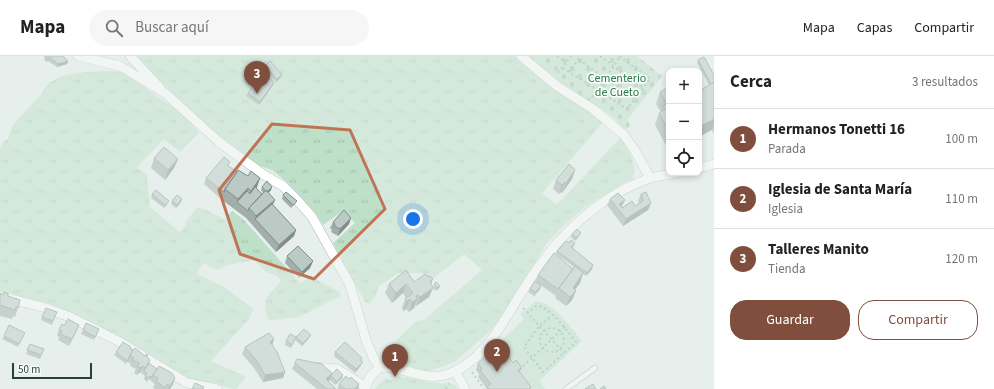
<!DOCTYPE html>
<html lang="es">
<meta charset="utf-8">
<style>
:root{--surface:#fff;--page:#f6f6f6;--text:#222;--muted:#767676;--line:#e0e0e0;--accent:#804e3d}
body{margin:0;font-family:"Source Sans 3",sans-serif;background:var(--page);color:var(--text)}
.controls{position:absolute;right:12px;top:12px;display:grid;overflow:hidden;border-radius:8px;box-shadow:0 2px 6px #0003}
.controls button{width:36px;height:36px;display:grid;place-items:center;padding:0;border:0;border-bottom:1px solid var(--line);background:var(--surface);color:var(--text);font:20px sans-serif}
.scale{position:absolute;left:12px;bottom:10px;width:80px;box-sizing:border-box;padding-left:4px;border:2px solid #24423a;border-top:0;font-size:11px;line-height:14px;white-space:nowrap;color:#24423a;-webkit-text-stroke:3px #f7fbf9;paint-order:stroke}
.you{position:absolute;left:413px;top:163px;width:14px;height:14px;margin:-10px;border:3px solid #fff;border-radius:50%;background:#1a73e8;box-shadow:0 0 0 6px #1a73e833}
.badge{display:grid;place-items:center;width:26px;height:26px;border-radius:50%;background:var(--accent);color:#fff;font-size:13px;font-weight:700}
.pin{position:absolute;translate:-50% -33px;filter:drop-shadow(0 1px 2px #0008)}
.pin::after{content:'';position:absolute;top:21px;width:14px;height:12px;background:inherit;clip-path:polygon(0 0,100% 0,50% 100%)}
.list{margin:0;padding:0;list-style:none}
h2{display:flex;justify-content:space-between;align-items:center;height:52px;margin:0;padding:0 16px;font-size:17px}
h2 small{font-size:13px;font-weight:400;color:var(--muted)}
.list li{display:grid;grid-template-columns:26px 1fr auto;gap:12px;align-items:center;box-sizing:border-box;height:60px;padding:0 16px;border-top:1px solid var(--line)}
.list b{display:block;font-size:15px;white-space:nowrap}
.list p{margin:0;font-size:13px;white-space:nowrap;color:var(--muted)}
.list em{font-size:13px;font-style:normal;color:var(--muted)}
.actions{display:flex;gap:8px;padding:12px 16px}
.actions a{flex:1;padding:9px 0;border:1px solid var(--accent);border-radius:16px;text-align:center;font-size:14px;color:var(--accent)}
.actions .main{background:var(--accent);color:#fff}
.icon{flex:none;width:22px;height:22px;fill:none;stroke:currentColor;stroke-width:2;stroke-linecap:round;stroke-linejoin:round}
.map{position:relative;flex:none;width:714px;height:333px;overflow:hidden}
header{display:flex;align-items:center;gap:24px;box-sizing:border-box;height:56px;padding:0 20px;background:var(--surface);border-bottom:1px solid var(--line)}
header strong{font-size:19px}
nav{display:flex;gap:22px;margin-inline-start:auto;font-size:14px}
.search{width:280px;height:36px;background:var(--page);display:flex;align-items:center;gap:10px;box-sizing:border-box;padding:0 14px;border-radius:22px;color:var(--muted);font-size:15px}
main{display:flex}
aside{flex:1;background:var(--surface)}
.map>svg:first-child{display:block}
</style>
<header>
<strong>Mapa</strong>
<div class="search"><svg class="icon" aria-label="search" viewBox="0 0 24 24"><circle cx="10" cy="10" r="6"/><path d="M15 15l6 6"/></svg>Buscar aquí</div>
<nav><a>Mapa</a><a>Capas</a><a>Compartir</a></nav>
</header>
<main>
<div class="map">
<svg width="714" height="333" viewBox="0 0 714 333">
<defs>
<pattern id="grass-tufts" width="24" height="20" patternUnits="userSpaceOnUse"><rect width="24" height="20" fill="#bfe0c8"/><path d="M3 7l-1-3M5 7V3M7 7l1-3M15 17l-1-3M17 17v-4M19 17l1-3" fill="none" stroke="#a4c1ad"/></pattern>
<pattern id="cemetery-stones" width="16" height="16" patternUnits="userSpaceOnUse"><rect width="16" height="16" fill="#bfe0c8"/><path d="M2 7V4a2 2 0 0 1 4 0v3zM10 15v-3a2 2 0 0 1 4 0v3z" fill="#a4c1ad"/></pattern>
</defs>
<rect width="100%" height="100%" fill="#e6efeb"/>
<path fill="url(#grass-tufts)" d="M134,0H515L558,36L593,57L603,66L542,137L557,149L620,82C628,94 639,109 632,124L630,123L585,151L562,171L547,187L503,259L491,274L456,305L442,311L424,316L409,310L387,293L417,265L424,264L482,214L464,198L430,225L422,217H398L379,230L376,239L370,247L365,246L333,187L355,167L343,155L323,169L317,159L287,126L272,114L257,109L228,89Z
M105,15L123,16L185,60L199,77L180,96L164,83L137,111L147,119L150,151L180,176L185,171L186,165L197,152L207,154L225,164L232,155L243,163L301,228L310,220L341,237L340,240L299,261L272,264L268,263C260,241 269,241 281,225L277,220L266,216L254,204L228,209L217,214L203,207L197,218L224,231L253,253L249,263L211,305L246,321L236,333L182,321L150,300L92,267L14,238L0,235V92L4,85L8,83L12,70L43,36C49,16 89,16 105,15Z
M397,320L435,327L454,328L458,333H375L383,324L388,322L389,324L396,323Z"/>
<path fill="url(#cemetery-stones)" d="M524,0H637L662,20L628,63L630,71L624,74L614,62L603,54L560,27Z"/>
<path fill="#bfe0c8" d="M536,245C556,248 570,271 582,285L539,325L545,333H525L495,291L524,263L520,258Z"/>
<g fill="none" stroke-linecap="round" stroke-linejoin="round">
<g stroke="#a8b8b2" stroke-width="6">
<path id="service" d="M566,333L595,312"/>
</g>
<g stroke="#a8b8b2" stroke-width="10">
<path id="minor" d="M78,0L120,10L165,37L219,86L264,119L283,130L297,144L312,161L350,229L366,284L374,303L380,311
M130,0L160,32
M521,0L557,30L593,53L624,79L634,93L650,122
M699,112L714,108
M0,240L46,252L70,261L120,286L187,327L217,333
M314,311L337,313L366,331
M455,315L465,333
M365,333L370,321L380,311C402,310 423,325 445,319C485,307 504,263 525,231C535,215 547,199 559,185C584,158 613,135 648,123C657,119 668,120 678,117"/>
</g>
<path stroke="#86b3a5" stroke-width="2" stroke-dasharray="2 3" stroke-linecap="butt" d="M557,0L566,7
M600,0L643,32
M579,4L635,43
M563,12L627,53L650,23L619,0
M569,16L581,0
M558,17L571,0
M592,41L620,1
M523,252L564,297
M527,257L536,250C548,248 569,277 576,286L543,316L524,291L539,270L553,259
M540 284a12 12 0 1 1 24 0a12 12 0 1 1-24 0Z
M523,310L565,271
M472,316L484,333
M446,333L449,327"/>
<use href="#service" stroke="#fff" stroke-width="4.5"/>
<use href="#minor" stroke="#fff" stroke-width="9"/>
</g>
<path fill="#a1aea9" d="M43,0H63L68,5L67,8L57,11L48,5L47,6L44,4L45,1Z
M698,4L714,19V78L712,74L709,29L697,7Z
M265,10L280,22L276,26L264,13Z
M273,29L259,49L246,40L248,37Z
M669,31V95L655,69L659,57L661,56L656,48L660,36Z
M154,102L178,103L174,112L165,124L151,112Z
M230,106L228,110L237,116L248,120L260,122L256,133L262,138L263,137L261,134L262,131H272L271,134L268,137L273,149L296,174L294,180L276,196L246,162L221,143L204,128L206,122Z
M575,114L572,123L562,137L561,136L559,138L553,133L556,124Z
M152,138L168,148L164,152L151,142Z
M641,138L651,147L648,154L623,170L607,149L610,143L622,150L621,151L622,152L635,150L639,147L638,145Z
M283,139L297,145L295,148L291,152L282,143Z
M172,145L181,146L176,152L171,148Z
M351,162L349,168L338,180L331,176L332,174L330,172L333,166Z
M581,177L579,180L575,185L571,181L572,178Z
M569,187H575L574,190L573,192L592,213L586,220L583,218L580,227L575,234L572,244L566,250L555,242L556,240L536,226L540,233L534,240L528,236L530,233L535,225L538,219L573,213L574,211L556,198L557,195Z
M287,200L313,205L310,212L299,222L285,207Z
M428,221L433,223L431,228L433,232L434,229L440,230L439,233L436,235L433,232L429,241L416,250L415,249L414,252L409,256L406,253L403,255L402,252L405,243L406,242L403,237L392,247L385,237L389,228L414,226Z
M0,237L8,240L18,252L15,261L13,260L12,263L0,260Z
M46,252L57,256L52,269L41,264Z
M79,269L76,276L69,290L58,284L59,281L57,280L59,273L64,270Z
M83,274L98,276L94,284L81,278Z
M25,277L18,291L2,283L4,280Z
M296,281L309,282L302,290L295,284Z
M274,283L272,289L285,316L283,322L263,326L254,312L242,298L245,291Z
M295,284L291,292L285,289L286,285Z
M30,288L44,293L40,303L26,298Z
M131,292L133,294L145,300L148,299L147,302L150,304L149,307L157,313L175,322L173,328L170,333H155L153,332L155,328L151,325L149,323L147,326L144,323L145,320L140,316L137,319L134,317L136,313L130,310L131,308L127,306L126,308L114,299L116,296Z
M335,296L362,302L361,304V309L355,317L334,300Z
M295,307L332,317L343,319L342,322L335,329L330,324L328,325L336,333H317L292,313Z
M478,307H513L522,312L520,316L531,331V333H487L478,321L479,318L476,314Z
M349,323L359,328L358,333H337L339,328Z"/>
<path fill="#838d89" d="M68,5L67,8L57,11L58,8Z
M282,19L280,22L276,26L277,23Z
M274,26L273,29L259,49L260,46Z
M714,63V68L712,74L699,81V71Z
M178,103L174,112L165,124L168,114Z
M575,114L572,123L562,137L566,127Z
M260,122L257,131L247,144L251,135Z
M565,126L561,136L559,138L562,129Z
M272,131L271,134L266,140L267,136Z
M248,132L244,142L237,146L238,143Z
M182,143L181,146L176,152L177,149Z
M275,144L271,153L255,163L256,160Z
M625,144L622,150L618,153L619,148Z
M651,147L648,154L623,170L626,163Z
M351,162L349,168L338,180L340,173Z
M296,174L294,180L276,196L279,189Z
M581,177L579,180L575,185L576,182Z
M313,205L310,212L299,222L302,216Z
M593,209L592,213L586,220L587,217Z
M583,217L580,227L569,241L573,232Z
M406,228L403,237L392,247L396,237Z
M541,230L540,233L534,240L536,236Z
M433,232L429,241L416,250L420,241Z
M576,235L572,244L566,250L570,241Z
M418,239L416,243H417L414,252L409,256L412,246L416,240Z
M410,243L406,253L403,255L407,245Z
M79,269L76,276L69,290L72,283Z
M311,279L309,282L302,290L303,287Z
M274,283L272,290L270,286Z
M363,306L361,309L355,317L356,313Z
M142,310L140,316L137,319L140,312Z
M285,316L283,322L263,326L265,319Z
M332,317L330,324L323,330L326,323Z
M343,319L342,322L335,329L337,326Z
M175,322L173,328L170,333H168L170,330Z
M359,328L358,333H355Z"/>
<path fill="#bbcac4" stroke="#838d89" d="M45,0H63L68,5L58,8L50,1L48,3Z
M704,1L714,19V26L711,28L698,4Z
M270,5L282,19L277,23L265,10Z
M262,17L274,26L260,46L248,37Z
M714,26V63L699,71V35Z
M669,31V75L659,57L665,53L663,50L667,48L660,36Z
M164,91L178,103L168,114L154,102Z
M224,101L230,106L227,109L237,116L225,133L224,136L206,122Z
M569,108L575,114L566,127L565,126L562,129L556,124Z
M238,114L248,120L251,115L260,122L251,135L248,132L238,143L225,133Z
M267,125L272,131L267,136L262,131Z
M255,131L262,138L249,152L248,155L237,146L247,135L250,138Z
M156,134L169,145L165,149L152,138Z
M266,134L275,144L256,160L249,152Z
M286,136L297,145L293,149L283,139Z
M646,136L651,147L626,163L610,143L618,137L625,144L619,148L622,152L632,145L635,150L643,145L641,138Z
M177,139L182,143L177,149L172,145Z
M272,148L296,174L279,189L255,163Z
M344,154L351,162L340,173L334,170L335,168L333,166Z
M577,173L581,177L576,182L572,178Z
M571,184L575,187L571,191L593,209L587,217L557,195L566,185L569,187Z
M298,190L313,205L302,216L287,200Z
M554,197L573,213L558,233L538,219Z
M575,210L583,217L573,232L576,235L570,241L559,232Z
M406,214L414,226L425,218L428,221L430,220L433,223L430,225L433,232L420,241L418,239L416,240L417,243L412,246L410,243L407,245L405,243L413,237L406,228L396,237L389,228Z
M535,225L541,230L536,236L530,233Z
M436,226L440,230L437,232L434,229Z
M4,236L8,238V240L20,244L18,252L16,251L15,254L0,249V237L3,239Z
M46,252L57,256L53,265L42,261Z
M68,263L79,269L72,283L60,278L62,275L59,273L62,268L64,270Z
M86,267L99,273L95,281L83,274Z
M9,269L25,277L19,288L4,280Z
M304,273L311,279L303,287L296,281Z
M269,277L274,283L270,286L277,296L285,316L265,319L257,305L245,291Z
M290,278L296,281L292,289L286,285Z
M123,286L131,291L130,292L133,294L130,299L127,305L116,296Z
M345,286L362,302L360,304L363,306L356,313L335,296Z
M30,288L44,293L41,299L27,294Z
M500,288L513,307L516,304L522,312L518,314L531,331L529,333H489L487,331L491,328L480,314L482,313L478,307Z
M135,292L145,300L146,298L148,299L147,301L150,304L145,312L142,310L140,312L137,310L140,307L132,304L134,302L130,299Z
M297,303L322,308L332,317L326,323L336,333H327L295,307Z
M149,307L157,313L153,319L152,321L150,320L148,322L145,320L147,317L144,315Z
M159,310L172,317L175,322L170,330L167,328L165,332L156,325L158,322L153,319Z
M337,313L343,319L337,326L331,320L332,318Z
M346,320L349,323L351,321L359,328L355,333H345L339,328Z
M195,327L204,331L203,333H192Z
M593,328L596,333H585Z
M604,330L606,333H600Z"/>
<path d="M0 0H714V333H0ZM272,68L350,74L385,153L314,223L240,198L219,134Z" fill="#e6efeb" fill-opacity=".55" fill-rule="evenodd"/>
<path fill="none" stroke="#c07456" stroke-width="3" stroke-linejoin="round" d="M272,68L350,74L385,153L314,223L240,198L219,134Z"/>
<g text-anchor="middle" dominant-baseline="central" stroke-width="3.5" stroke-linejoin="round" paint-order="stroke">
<g font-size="12" fill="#2d7a4b" stroke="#f7fbf9">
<text x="617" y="22">Cementerio<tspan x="617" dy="14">de Cueto</tspan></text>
</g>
</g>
</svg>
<div class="controls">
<button>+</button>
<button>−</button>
<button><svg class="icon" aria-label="locate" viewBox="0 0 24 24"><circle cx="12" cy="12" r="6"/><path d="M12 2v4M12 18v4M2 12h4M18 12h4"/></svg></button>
</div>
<div class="scale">50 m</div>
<div class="you"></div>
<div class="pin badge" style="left:395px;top:321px">1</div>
<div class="pin badge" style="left:497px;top:316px">2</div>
<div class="pin badge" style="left:257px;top:38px">3</div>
</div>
<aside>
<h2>Cerca<small>3 resultados</small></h2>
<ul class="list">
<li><span class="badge">1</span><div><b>Hermanos Tonetti 16</b><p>Parada</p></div><em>100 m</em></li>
<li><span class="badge">2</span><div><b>Iglesia de Santa María</b><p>Iglesia</p></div><em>110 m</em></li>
<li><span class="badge">3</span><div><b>Talleres Manito</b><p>Tienda</p></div><em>120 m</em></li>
</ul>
<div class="actions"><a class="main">Guardar</a><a>Compartir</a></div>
</aside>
</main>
